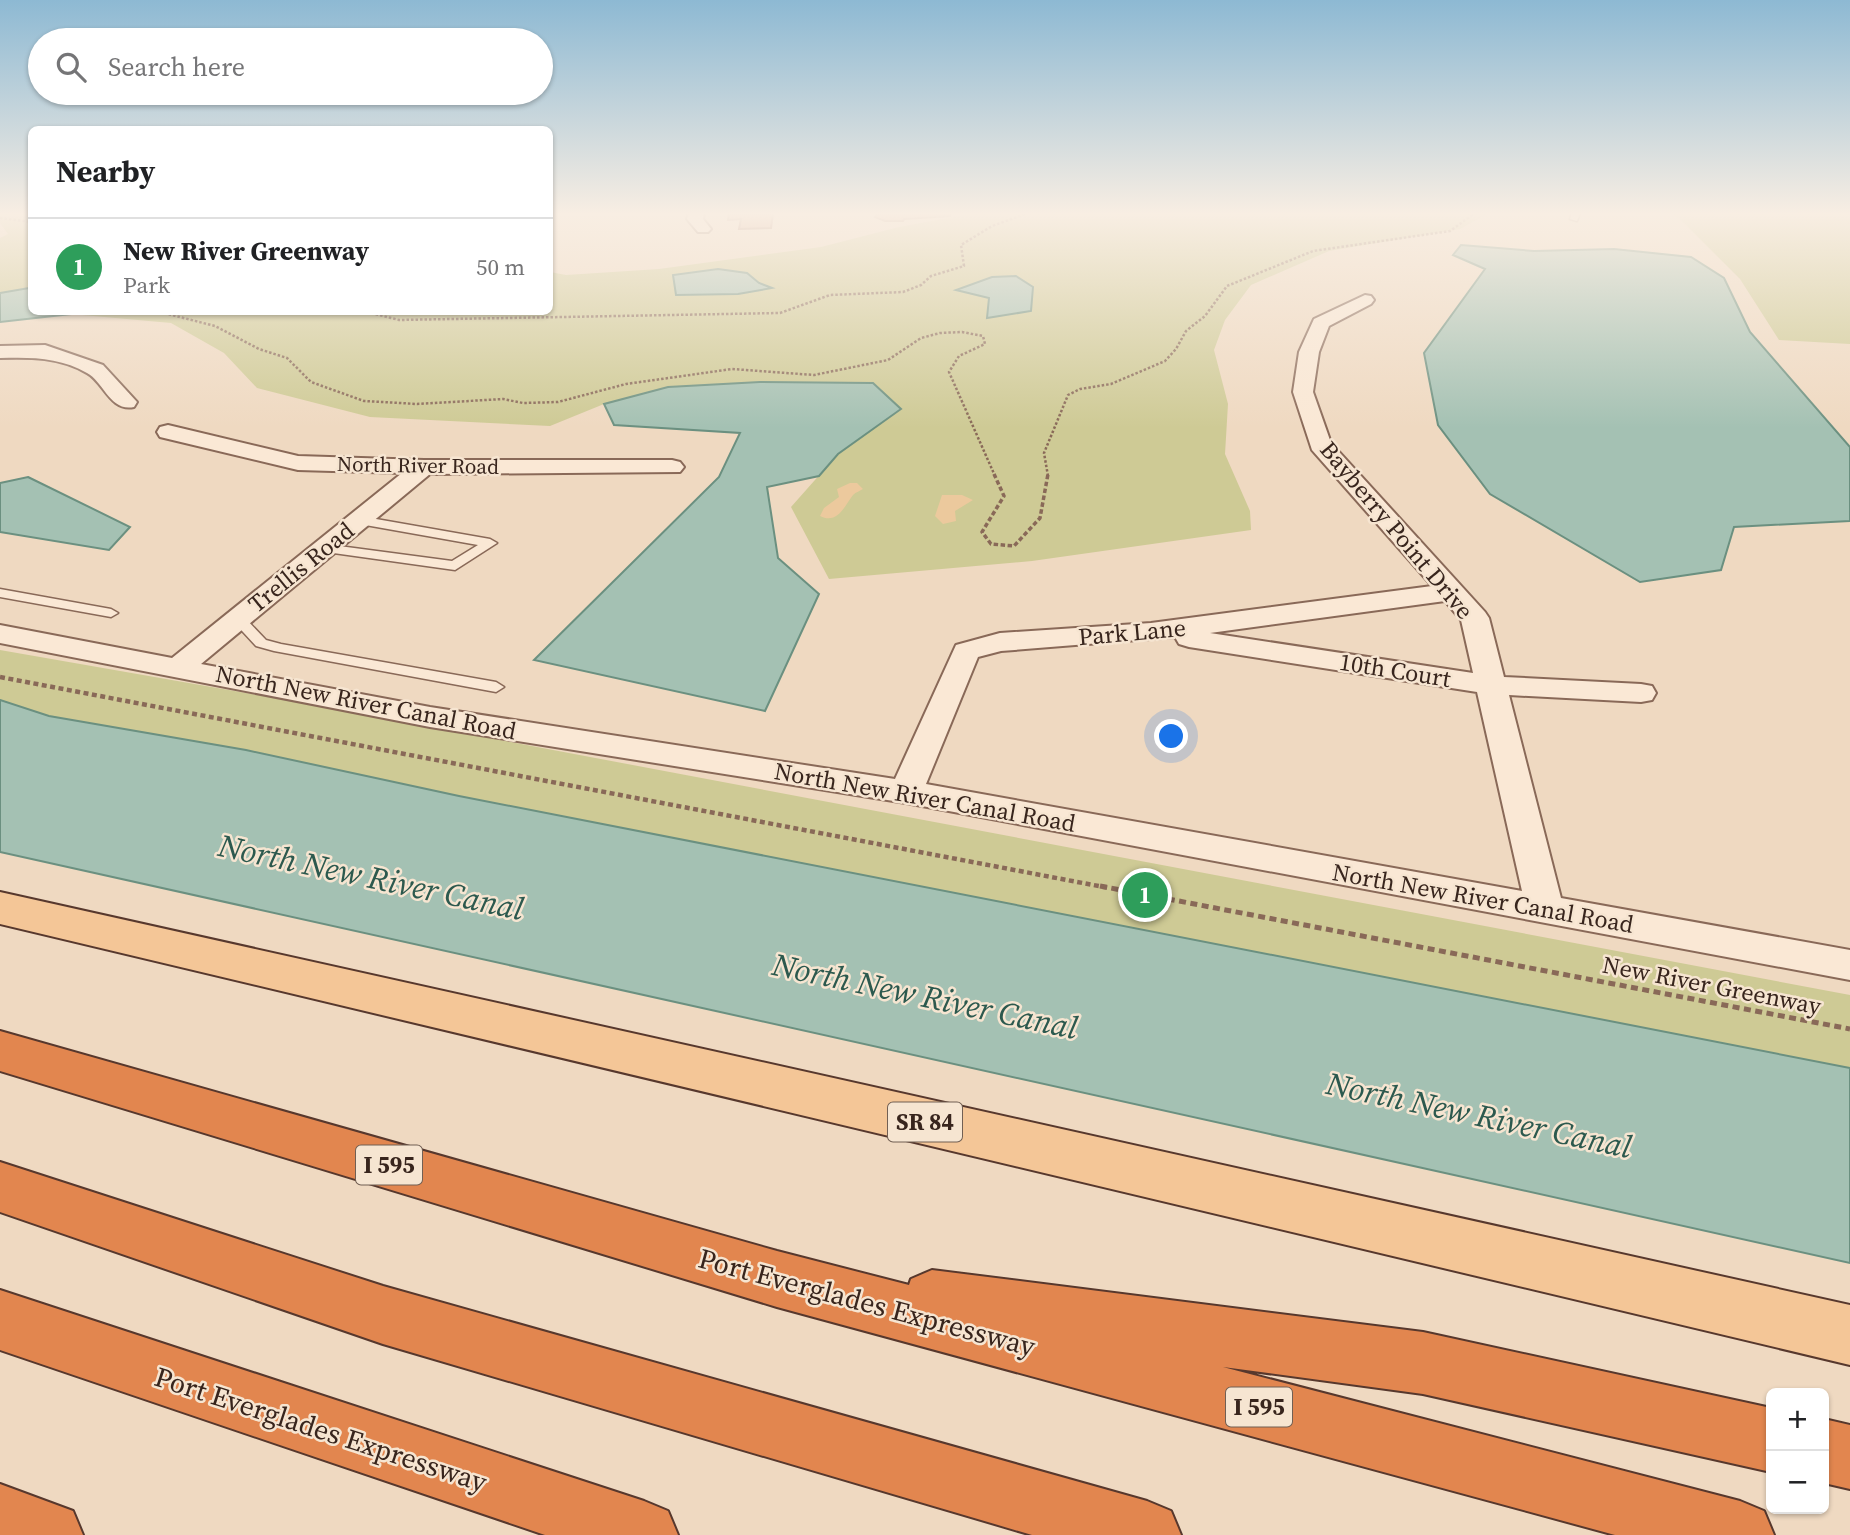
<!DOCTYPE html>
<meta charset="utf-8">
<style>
:root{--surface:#fff;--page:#f2f2f2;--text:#202124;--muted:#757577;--line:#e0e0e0;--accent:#111827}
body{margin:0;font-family:"Source Serif 4",serif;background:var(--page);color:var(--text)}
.controls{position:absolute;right:21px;bottom:21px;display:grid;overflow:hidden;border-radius:10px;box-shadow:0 2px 5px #0004}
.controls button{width:63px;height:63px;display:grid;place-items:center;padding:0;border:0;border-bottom:2px solid var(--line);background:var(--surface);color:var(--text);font:35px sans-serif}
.you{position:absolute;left:1172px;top:737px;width:24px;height:24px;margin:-18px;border:5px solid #fff;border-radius:50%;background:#1a73e8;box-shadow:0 0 0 10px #1a73e833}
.badge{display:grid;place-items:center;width:46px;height:46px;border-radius:50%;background:var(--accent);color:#fff;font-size:23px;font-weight:700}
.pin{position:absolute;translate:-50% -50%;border:4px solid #fff;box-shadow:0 2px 7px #0006}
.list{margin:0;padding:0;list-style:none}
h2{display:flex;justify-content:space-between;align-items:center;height:91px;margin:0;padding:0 28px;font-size:30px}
h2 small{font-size:23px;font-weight:400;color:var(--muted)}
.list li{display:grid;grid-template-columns:46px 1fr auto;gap:21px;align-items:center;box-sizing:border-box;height:98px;padding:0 28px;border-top:2px solid var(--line)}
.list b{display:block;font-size:26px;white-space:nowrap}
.list p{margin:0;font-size:23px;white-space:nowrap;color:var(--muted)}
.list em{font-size:23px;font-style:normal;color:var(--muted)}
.icon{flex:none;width:38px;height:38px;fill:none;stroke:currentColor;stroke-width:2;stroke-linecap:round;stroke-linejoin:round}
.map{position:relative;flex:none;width:1850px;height:1535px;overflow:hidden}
.search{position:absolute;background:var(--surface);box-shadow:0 2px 5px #0004;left:28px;top:28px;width:525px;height:77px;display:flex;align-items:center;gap:18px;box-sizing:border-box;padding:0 24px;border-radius:38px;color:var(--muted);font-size:26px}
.panel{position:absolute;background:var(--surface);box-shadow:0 2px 5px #0004;left:28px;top:126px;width:525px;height:189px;border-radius:10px}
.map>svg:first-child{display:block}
</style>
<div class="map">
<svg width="1850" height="1535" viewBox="0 0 1850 1535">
<rect width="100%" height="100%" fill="#efd9c1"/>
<path fill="#ceca95" d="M0,213H31V288L0,293V238L8,234L0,223Z
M975,213H1489L1460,229L1329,251L1251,285L1225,320L1214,350L1228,404L1225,454L1250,511L1251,530L1032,561L829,579L791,507L838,454L901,409L668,387L604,404L550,426L370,417L257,388L224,353L171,323L71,314L72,312H550V272L566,275L659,269L821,247L899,227Z
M1671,213H1850V344L1779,340L1740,279L1681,220Z
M0,650L315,705L1850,995V1068L459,796L246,750L49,716L0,700Z"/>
<path fill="#ecc99d" d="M850,483H857L863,489C860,491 856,492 853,495C845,505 838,525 820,516L824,508L839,497L837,489Z
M942,495H962L973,500L955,511L956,521L943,524L935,516Z"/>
<path fill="#a4c1b3" stroke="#6b9080" stroke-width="2" d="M1461,245L1534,251L1614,249L1691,257L1724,278L1750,332L1850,447V521L1734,527L1721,570L1640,582L1490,494L1438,425L1424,353L1485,269L1453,255Z
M718,269L747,273L759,283L772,288L738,294L676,295L673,275Z
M1016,276L1033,287L1031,311L987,318L989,298L956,290L992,277Z
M29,288H31L32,312H72L71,314L0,322V293Z
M760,382L873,383L901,409L838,454L819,476L767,487L778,558L819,594L765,711L534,660L719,477L740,433L614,425L604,404L668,387Z
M28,477L130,527L109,550L0,532V483Z
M0,700L49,716L246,750L459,796L1850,1068V1263L0,852Z"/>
<path fill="#cf8a76" stroke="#894d3d" stroke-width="2" d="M880,213H951L950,216L904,219L903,221H885L875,217Z
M729,214H773L771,228L739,229L741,219L728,220Z"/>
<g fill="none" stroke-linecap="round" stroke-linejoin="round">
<g stroke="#896958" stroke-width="3">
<path id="service" d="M1572,213H1580L1577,221L1570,219Z
M359,516L490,539L497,543L455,570L319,551L317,548L324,544L452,561L478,545L354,523L352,520Z
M0,589L111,609L118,613L111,617L0,597Z
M238,615L243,616L266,640L281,644L496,682L504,687L496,692L274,651L256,646L231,619Z"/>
</g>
<g stroke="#896958" stroke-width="4">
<path id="minor" d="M689,213H704L703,219L711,229L708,232H698L687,219Z
M1365,295L1371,296L1374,300L1371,304L1329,326L1319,352L1313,392L1331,443L1485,612L1489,618L1504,677L1641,684L1652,686L1656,693L1652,700L1641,702L1509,695L1561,898L1850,950V980L906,803L430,727L0,643V625L172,658L402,473L298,470L160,437L157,432L160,427L168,425L298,456L424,460H672L680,462L684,467L680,472L430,474L201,664L430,707L895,779L956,645L1000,633L1151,623L1432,586L1312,450L1293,392L1299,352L1314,319ZM1445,601L1461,620L1473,673L1210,633ZM1175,637L1179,644L1189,647L1477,692L1522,891L926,784L978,657L1001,651Z
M45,345L103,365L137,402L134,407C110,412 104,382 87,373C60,357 30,357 0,358V346Z"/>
</g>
<g stroke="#57382d" stroke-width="4">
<path id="primary" d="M0,892L1850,1305V1365L0,924Z"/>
</g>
<g stroke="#57382d" stroke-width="4">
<path id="motorway" d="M0,1031L777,1251L909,1285L911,1279L932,1270L1423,1332L1771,1408V1472L1423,1394L1223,1367L1740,1501L1764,1511L1774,1535H1615L777,1307L0,1071Z
M0,1162L383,1286L1147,1501L1171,1511L1181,1535H1032L383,1344L0,1212Z
M0,1290L644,1501L668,1511L678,1535H545L0,1350Z
M1824,1419L1850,1425V1489L1824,1483Z
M0,1484L73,1511L83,1535H0Z"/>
</g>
<path stroke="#896958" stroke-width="2.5" stroke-dasharray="2.5 2" stroke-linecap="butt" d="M0,218L32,222
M160,312L215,326L259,349L287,358L311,382L364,401L417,404L503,399L523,403L558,402L626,384L732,369L814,375L888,360L921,338L940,333L962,332L983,336L985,344L959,356L949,372L995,476
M367,312L399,320L780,313L830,295L903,292L921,285L931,276L964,266L961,245L992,226L1028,213
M1048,476L1044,453L1068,395L1080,389L1111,384L1165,361L1176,349L1186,331L1205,316L1227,286L1313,251L1450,231L1475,213"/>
<path stroke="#896958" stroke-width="3.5" stroke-dasharray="4.5 2.5" stroke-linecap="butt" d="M994,474L1004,496L982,532L991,544L1014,546L1040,518L1048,474"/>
<path stroke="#896958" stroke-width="4.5" stroke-dasharray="5 3.5" stroke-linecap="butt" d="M0,677L1109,888"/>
<path stroke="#896958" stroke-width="5" stroke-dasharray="7 4.5" stroke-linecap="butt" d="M1100,886L1850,1029"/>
<use href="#service" fill="#fae8d5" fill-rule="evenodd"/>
<use href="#minor" fill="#fae8d5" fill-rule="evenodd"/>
<use href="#primary" fill="#f4c697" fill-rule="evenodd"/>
<use href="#motorway" fill="#e2864f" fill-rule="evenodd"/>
</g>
<linearGradient id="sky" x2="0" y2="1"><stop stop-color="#8db9d3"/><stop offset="0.5" stop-color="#f8eee3"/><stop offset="1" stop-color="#f8eee3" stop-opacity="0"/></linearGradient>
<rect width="1850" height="428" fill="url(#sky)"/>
<g text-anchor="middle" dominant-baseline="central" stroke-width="5" stroke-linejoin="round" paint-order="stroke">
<g font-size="21" fill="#38251d" stroke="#f6e5d1">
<text transform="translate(418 465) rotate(1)">North River Road</text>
</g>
<g fill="#f6e5d1" stroke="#715f53" stroke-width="2">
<rect x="888" y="1102.5" width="74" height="39" rx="5"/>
<rect x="356" y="1145.5" width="66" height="39" rx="5"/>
<rect x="1226" y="1387.5" width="66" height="39" rx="5"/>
</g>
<g font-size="23" font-weight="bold" fill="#38251d">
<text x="925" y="1122">SR 84</text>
<text x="389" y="1165">I 595</text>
<text x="1259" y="1407">I 595</text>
</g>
<g font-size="24" fill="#38251d" stroke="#f6e5d1">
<text transform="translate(1397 530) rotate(50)">Bayberry Point Drive</text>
<text transform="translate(301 567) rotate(-39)">Trellis Road</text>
<text transform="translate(1132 632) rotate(-5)">Park Lane</text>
<text transform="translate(1395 670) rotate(9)">10th Court</text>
<text transform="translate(366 702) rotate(11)">North New River Canal Road</text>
<text transform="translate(925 797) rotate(10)">North New River Canal Road</text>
<text transform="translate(1483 898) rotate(10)">North New River Canal Road</text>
<text transform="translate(1712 985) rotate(11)">New River Greenway</text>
</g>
<g font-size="28" fill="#38251d" stroke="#f6e5d1">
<text transform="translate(867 1302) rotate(15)">Port Everglades Expressway</text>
<text transform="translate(321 1429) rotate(18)">Port Everglades Expressway</text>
</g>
<g font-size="32" font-style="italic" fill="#2c594e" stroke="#f6e5d1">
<text transform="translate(371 877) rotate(12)">North New River Canal</text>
<text transform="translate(925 996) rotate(12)">North New River Canal</text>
<text transform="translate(1479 1115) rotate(12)">North New River Canal</text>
</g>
</g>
</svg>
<div class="controls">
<button>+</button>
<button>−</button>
</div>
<div class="you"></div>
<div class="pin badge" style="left:1145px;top:895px;background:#2e9e5b">1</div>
<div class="search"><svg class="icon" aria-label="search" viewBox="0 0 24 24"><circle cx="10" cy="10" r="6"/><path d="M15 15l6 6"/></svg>Search here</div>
<section class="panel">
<h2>Nearby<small></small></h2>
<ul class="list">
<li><span class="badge" style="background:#2e9e5b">1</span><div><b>New River Greenway</b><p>Park</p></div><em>50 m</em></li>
</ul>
</section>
</div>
